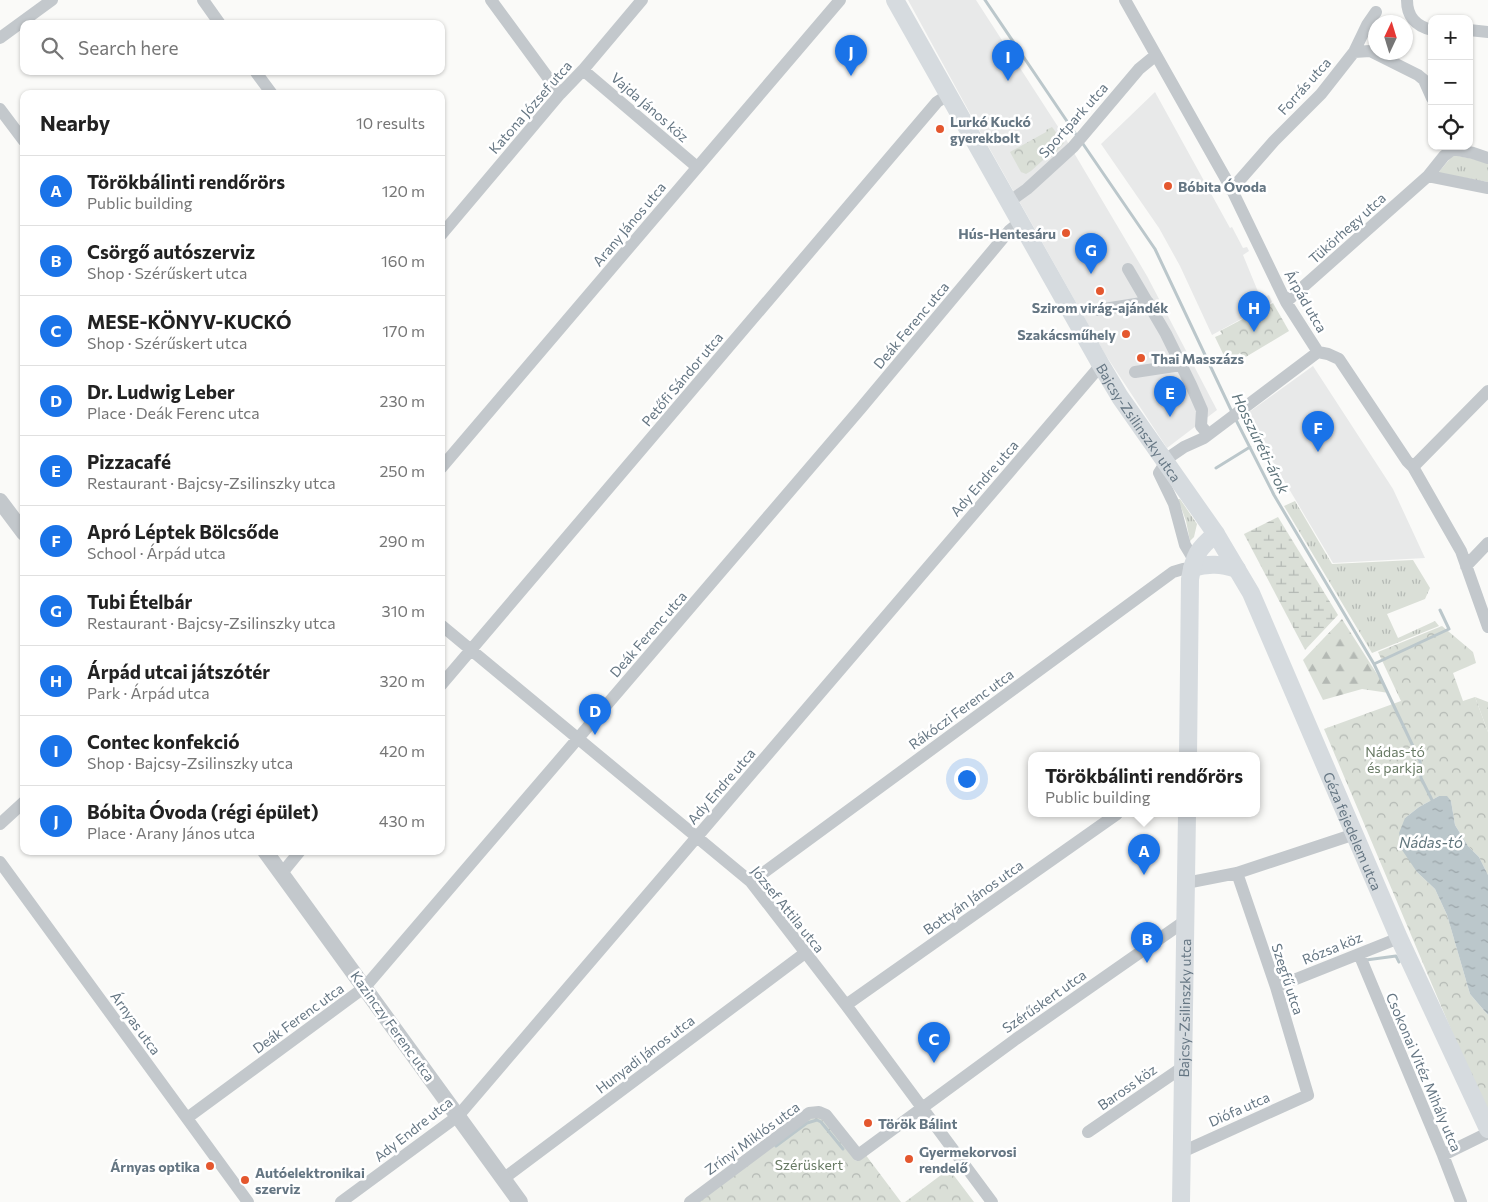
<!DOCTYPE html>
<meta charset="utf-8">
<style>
:root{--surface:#fff;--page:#f6f6f6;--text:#222;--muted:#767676;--line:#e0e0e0;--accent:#1a73e8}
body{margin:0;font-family:Commissioner,sans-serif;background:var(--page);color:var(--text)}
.controls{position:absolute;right:15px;top:15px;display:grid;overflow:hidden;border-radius:10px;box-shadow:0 1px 4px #0004}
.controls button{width:45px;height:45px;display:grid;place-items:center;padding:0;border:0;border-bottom:1px solid var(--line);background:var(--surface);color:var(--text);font:25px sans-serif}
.compass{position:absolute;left:1368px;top:15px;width:45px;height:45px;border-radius:50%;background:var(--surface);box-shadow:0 1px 4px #0004;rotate:4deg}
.you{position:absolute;left:966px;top:778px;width:18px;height:18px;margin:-12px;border:4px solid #fff;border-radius:50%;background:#1a73e8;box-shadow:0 0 0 8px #1a73e833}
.badge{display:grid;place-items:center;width:32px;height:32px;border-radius:50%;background:var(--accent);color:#fff;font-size:16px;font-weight:700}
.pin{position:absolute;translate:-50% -41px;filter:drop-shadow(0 1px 2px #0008)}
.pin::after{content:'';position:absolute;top:26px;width:18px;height:15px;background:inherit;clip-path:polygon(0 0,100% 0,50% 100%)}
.popup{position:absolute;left:1028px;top:752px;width:232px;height:65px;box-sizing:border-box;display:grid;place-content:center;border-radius:10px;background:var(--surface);filter:drop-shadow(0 1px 4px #0005);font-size:16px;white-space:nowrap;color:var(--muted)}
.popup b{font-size:19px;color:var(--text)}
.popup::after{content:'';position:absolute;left:50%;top:100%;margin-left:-10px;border:10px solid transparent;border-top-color:var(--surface)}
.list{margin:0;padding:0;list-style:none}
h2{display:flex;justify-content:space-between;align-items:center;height:65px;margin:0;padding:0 20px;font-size:21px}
h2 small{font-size:16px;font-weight:400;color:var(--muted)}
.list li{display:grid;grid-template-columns:32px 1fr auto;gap:15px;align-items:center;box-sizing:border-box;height:70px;padding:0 20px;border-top:1px solid var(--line)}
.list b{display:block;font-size:19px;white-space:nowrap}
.list p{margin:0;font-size:16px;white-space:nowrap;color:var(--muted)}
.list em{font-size:16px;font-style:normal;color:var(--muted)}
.icon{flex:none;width:28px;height:28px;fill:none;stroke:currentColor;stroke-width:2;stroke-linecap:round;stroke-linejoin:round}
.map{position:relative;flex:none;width:1488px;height:1202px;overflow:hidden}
.search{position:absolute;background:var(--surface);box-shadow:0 1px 4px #0004;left:20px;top:20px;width:425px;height:55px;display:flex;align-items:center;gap:12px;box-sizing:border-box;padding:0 18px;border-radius:10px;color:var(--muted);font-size:19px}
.panel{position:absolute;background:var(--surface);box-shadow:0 1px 4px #0004;left:20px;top:90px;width:425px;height:765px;border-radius:10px}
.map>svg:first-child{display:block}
</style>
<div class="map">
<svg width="1488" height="1202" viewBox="0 0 1488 1202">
<defs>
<pattern id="grass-tufts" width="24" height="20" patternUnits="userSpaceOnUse" patternTransform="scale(1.25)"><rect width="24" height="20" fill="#dadfd7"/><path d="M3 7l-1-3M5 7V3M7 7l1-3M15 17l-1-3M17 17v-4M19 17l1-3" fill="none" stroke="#b4b9b4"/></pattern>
<pattern id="forest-firs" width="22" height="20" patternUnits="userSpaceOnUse" patternTransform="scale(1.25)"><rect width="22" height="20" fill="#dadfd7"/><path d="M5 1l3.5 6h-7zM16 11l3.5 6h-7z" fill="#b4b9b4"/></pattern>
<pattern id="wetland-marsh" width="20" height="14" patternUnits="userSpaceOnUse" patternTransform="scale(1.25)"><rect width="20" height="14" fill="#dadfd7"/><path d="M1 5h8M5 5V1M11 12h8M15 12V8" fill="none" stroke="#b4b9b4"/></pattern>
<pattern id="park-crowns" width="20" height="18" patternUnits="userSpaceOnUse" patternTransform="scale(1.25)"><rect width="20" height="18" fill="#dadfd7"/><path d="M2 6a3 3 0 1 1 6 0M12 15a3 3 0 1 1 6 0" fill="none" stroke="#b4b9b4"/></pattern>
<pattern id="water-ripples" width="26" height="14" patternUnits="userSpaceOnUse" patternTransform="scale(1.25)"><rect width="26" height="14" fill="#bbc7cb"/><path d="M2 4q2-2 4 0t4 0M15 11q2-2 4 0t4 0" fill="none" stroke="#9ca6aa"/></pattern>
</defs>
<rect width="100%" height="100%" fill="#fafaf8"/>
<path fill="#e8e9e9" d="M908,0H976L1064,136L1147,276L1217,410L1167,448L1105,354L978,128Z
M1155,92L1230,228L1232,227L1243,248L1247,247L1249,251L1243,255L1261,299L1269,295L1272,302L1212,335L1180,266L1159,228L1101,144Z
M1313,366L1393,489L1425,558L1333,563L1245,415Z"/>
<path fill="url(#grass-tufts)" d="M1453,155L1488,162V182L1438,173Z
M1178,499H1180L1197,524L1194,537L1190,541L1186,521Z
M1295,501L1332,564L1413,560L1430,588L1425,599L1387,614L1398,638L1435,621L1439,626L1372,653L1284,506Z"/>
<path fill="url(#forest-firs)" d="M1342,619L1389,693L1362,689L1323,700L1303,660Z
M1475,697L1488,702V732Z"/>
<path fill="url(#wetland-marsh)" d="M1278,517L1338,615L1305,650L1244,534Z"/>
<path fill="url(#park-crowns)" d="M1052,127L1064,143L1056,152L1053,151L1031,171L1026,174L1021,172L1010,152L1046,132V130Z
M1273,303L1289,331L1244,358L1240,353L1227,362L1215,337L1222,334L1220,331Z
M1442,626L1473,652L1476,663L1453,673L1463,701L1475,697L1488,732V875L1479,857L1468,846L1455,825L1451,801L1439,796L1419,807L1405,818L1417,872L1435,889L1447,915L1470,994L1488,1015V1117L1324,729L1401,701L1378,652Z
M818,1116L831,1128L856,1161L865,1154L901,1202H696L810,1117Z
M949,1169L974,1202H905Z"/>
<path fill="url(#water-ripples)" d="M1439,796H1447L1451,801L1455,825L1468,846L1479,857L1488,875V1015L1470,994L1447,915L1435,889L1417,872L1402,850L1399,833L1405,818L1419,807Z"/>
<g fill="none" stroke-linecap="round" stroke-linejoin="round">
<path stroke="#bbc7cb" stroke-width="3" d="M985,0L1077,136
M1081,141L1155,249L1232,412
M1235,418L1274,495L1374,664L1420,761L1421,778L1433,802
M1216,468L1250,447
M1374,664L1449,629L1440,610
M1366,960L1396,956L1399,962
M776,1146L807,1123L817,1120L821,1122L843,1149"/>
<path stroke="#c3c8cc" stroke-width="12" d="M203,0L220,24
M491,0L560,94
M1125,0L1231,188L1286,302L1318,352L1328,354L1339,359L1407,461L1413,467L1461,551L1488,627
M1407,0C1407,17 1416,26 1432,30
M1469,30L1488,32
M0,38L52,0
M1354,52L1370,51L1418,75L1424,80L1432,98
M583,70L697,167
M255,71L272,94
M0,109L24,141
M1428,176L1444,156L1453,149L1473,153L1488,158
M1231,190L1274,141L1321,94L1354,52L1367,25L1376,12
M1009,202L1027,189L1073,147L1139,69L1156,55
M441,235L560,94L583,70L642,0
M1128,269L1166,334L1191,385L1202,410L1201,426L1208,434
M1286,302L1428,176L1488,188
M1098,310L1148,302
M1135,372L1181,365
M1165,460L1184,447L1204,438L1318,352
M1166,462L1159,473L1174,504L1185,545L1194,560
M1413,467L1488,391
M441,468L840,0
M1466,566L1488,543
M441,625L751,882L846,1005L992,1202
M441,685L937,102L948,95
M0,824L24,802
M0,862L248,1202
M282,873L300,851
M751,882L1173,572L1183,569L1192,568
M1186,883L1237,873L1355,834
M1359,954L1443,1155L1461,1202
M1276,987L1399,938
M846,1005L1117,814
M187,1118L365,987L861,408L1009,231L1020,222
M1088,1132L1183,1067
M1182,1152L1308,1095L1276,987L1237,873
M1443,1155L1488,1133
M503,1179L805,953
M341,1202L458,1116L1101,365
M690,1202L809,1113L819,1112L826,1115L858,1155L1016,1039L1185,921"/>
<path stroke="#c3c8cc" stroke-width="16" d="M0,501L24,533
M265,851L520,1202"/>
<g stroke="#d6dbdf" stroke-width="18">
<path id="s1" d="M895,0L1101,365L1120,397L1216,534L1251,593L1399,938L1488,1129"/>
<path d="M1192,568C1209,563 1221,564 1237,569"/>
<path d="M1188,756L1190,579C1194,556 1198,548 1216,534"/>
<path id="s2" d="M1181,1202L1187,814"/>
</g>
</g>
<g fill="#e4572e" stroke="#fff" stroke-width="2">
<circle cx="940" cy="129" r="5"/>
<circle cx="1168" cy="186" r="5"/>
<circle cx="1066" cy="233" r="5"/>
<circle cx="1100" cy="291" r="5"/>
<circle cx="1126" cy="334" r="5"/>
<circle cx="1141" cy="358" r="5"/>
<circle cx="868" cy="1123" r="5"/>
<circle cx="909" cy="1159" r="5"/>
<circle cx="210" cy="1166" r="5"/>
<circle cx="245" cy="1180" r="5"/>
</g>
<g text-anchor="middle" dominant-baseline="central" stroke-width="5" stroke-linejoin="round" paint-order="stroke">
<g font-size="14" fill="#657683" stroke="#fff">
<text transform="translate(1304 86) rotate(-48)">Forrás utca</text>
<text transform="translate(530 107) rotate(-49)">Katona József utca</text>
<text transform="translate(650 107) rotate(41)">Vajda János köz</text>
<text transform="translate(1073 120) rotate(-48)">Sportpark utca</text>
<text transform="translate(629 224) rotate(-50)">Arany János utca</text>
<text transform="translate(1347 228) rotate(-42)">Tükörhegy utca</text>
<text transform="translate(1306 301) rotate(60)">Árpád utca</text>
<text transform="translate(911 325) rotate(-50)">Deák Ferenc utca</text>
<text transform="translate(682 379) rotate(-50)">Petőfi Sándor utca</text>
<text stroke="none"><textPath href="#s1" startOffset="488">Bajcsy-Zsilinszky utca</textPath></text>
<text transform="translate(984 478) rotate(-49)">Ady Endre utca</text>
<text transform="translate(648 634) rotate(-49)">Deák Ferenc utca</text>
<text transform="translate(961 709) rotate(-36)">Rákóczi Ferenc utca</text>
<text transform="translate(721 786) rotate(-49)">Ady Endre utca</text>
<text stroke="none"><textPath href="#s1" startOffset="951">Géza fejedelem utca</textPath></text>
<text transform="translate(973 897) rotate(-35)">Bottyán János utca</text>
<text transform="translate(788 909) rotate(51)">József Attila utca</text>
<text transform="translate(1332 948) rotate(-22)">Rózsa köz</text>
<text transform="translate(1288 979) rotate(72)">Szegfű utca</text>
<text transform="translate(1044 1001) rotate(-35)">Szérűskert utca</text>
<text stroke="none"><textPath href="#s2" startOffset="194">Bajcsy-Zsilinszky utca</textPath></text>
<text transform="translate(298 1018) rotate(-36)">Deák Ferenc utca</text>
<text transform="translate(136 1023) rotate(54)">Árnyas utca</text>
<text transform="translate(393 1026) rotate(54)">Kazinczy Ferenc utca</text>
<text transform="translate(645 1054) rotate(-37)">Hunyadi János utca</text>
<text transform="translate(1424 1072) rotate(67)">Csokonai Vitéz Mihály utca</text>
<text transform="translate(1127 1087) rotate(-35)">Baross köz</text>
<text transform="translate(1239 1109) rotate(-24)">Diófa utca</text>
<text transform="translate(413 1129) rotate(-38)">Ady Endre utca</text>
<text transform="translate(752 1138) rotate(-36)">Zrínyi Miklós utca</text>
</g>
<g font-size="14" font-weight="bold" fill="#657683" stroke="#fff" text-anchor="start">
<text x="950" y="121">Lurkó Kuckó<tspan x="950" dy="16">gyerekbolt</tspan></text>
<text x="1178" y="186">Bóbita Óvoda</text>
<text x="1056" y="233" text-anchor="end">Hús-Hentesáru</text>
<text x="1100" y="307" text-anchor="middle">Szirom virág-ajándék</text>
<text x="1116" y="334" text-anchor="end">Szakácsműhely</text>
<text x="1151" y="358">Thai Masszázs</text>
<text x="878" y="1123">Török Bálint</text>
<text x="919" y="1151">Gyermekorvosi<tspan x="919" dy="16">rendelő</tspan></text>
<text x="200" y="1166" text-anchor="end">Árnyas optika</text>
<text x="255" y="1172">Autóelektronikai<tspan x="255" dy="16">szerviz</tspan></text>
</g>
<g font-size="14" fill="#687a64" stroke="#fff">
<text x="1395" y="751">Nádas-tó<tspan x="1395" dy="16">és parkja</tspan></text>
<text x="809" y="1164">Szérüskert</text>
</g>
<g font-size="15" font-style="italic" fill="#60757c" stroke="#fff">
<text transform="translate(1261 443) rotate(64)">Hosszúréti-árok</text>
<text x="1431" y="842">Nádas-tó</text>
</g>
</g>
</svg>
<div class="controls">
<button>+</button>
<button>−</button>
<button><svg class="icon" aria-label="locate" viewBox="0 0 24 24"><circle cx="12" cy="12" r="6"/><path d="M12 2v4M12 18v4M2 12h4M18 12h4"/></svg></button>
</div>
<svg class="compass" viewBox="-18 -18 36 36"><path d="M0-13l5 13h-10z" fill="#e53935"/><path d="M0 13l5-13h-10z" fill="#767676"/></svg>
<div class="you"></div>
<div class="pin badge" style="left:1144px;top:875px">A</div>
<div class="popup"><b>Törökbálinti rendőrörs</b>Public building</div>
<div class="pin badge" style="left:1147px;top:963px">B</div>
<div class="pin badge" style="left:934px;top:1063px">C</div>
<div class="pin badge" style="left:595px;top:735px">D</div>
<div class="pin badge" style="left:1170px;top:417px">E</div>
<div class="pin badge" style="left:1318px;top:452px">F</div>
<div class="pin badge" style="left:1091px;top:274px">G</div>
<div class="pin badge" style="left:1254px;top:332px">H</div>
<div class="pin badge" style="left:1008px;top:81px">I</div>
<div class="pin badge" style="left:851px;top:76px">J</div>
<div class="search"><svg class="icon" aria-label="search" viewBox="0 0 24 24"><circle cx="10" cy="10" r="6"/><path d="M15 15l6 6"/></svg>Search here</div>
<section class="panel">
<h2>Nearby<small>10 results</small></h2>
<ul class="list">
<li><span class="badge">A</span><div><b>Törökbálinti rendőrörs</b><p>Public building</p></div><em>120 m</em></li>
<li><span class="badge">B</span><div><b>Csörgő autószerviz</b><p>Shop · Szérűskert utca</p></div><em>160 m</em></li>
<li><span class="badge">C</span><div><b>MESE-KÖNYV-KUCKÓ</b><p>Shop · Szérűskert utca</p></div><em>170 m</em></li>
<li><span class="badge">D</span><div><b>Dr. Ludwig Leber</b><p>Place · Deák Ferenc utca</p></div><em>230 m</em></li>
<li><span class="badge">E</span><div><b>Pizzacafé</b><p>Restaurant · Bajcsy-Zsilinszky utca</p></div><em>250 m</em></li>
<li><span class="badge">F</span><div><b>Apró Léptek Bölcsőde</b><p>School · Árpád utca</p></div><em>290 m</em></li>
<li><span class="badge">G</span><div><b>Tubi Ételbár</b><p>Restaurant · Bajcsy-Zsilinszky utca</p></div><em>310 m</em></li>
<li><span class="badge">H</span><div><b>Árpád utcai játszótér</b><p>Park · Árpád utca</p></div><em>320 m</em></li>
<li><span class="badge">I</span><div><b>Contec konfekció</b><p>Shop · Bajcsy-Zsilinszky utca</p></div><em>420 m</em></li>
<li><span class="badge">J</span><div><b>Bóbita Óvoda (régi épület)</b><p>Place · Arany János utca</p></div><em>430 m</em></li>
</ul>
</section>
</div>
